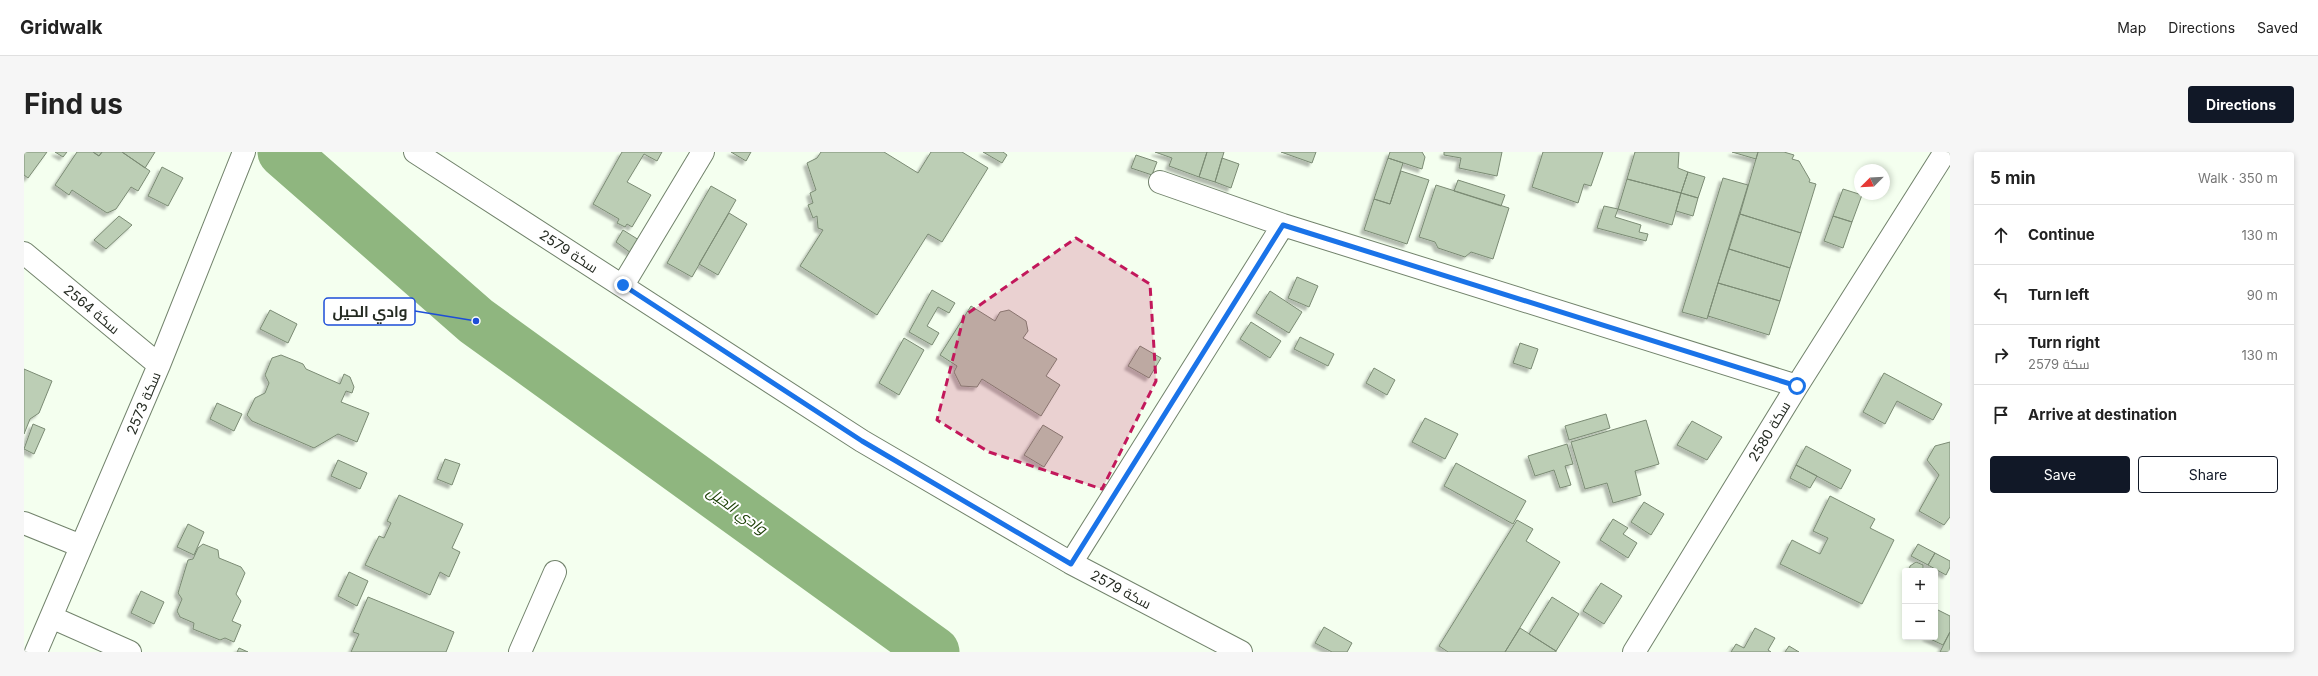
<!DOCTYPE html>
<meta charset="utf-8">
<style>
:root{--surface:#fff;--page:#f6f6f6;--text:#222;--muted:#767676;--line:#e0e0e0;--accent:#111827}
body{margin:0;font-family:Inter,Cairo,sans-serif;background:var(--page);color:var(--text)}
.controls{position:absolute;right:12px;bottom:12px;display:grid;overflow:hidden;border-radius:4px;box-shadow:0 2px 6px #0003}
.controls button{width:36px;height:36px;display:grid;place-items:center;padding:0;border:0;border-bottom:1px solid var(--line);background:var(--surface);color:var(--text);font:20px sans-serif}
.compass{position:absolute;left:1830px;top:12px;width:36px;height:36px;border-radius:50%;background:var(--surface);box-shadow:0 2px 6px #0003;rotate:246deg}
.stop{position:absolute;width:12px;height:12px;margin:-9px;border:3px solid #1a73e8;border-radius:50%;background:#fff}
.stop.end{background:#1a73e8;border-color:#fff;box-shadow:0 1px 4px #0008}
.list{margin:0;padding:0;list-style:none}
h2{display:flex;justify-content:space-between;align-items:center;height:52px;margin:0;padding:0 16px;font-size:17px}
h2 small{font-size:13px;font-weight:400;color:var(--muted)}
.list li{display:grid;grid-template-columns:26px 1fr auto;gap:12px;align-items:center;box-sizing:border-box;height:60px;padding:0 16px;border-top:1px solid var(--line)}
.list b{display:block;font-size:15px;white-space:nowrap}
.list p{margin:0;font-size:13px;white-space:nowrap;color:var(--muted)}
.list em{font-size:13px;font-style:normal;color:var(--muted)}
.actions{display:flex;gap:8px;padding:12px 16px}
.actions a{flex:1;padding:9px 0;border:1px solid var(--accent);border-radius:4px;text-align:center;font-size:14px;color:var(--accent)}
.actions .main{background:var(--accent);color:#fff}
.icon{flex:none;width:22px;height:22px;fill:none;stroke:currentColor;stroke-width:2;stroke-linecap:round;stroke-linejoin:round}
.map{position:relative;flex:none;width:1926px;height:500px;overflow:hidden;border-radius:4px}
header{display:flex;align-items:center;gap:24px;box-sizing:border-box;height:56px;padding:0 20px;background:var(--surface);border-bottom:1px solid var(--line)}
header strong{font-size:19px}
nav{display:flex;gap:22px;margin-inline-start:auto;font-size:14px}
.intro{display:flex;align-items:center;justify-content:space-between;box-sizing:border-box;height:96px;padding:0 24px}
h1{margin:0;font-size:28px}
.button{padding:10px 18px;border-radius:4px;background:var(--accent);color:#fff;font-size:14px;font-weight:700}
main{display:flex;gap:24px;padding:0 24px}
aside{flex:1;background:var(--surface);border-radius:4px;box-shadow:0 2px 6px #0003}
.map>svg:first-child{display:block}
</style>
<header>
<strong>Gridwalk</strong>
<nav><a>Map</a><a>Directions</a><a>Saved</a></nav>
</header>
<div class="intro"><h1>Find us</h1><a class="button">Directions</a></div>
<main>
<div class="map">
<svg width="1926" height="500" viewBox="0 0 1926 500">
<defs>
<filter id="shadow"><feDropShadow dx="-3.5" dy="3.5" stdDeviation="1" flood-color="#0004"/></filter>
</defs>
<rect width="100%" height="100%" fill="#f4ffef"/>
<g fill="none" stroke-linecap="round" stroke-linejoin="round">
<path stroke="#8fb67f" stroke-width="51" d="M259,0L452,169L910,500"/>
</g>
<path fill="#bcceb5" stroke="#7b8b74" filter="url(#shadow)" d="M0,0H23L4,26L0,23Z
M31,0H43L39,5Z
M53,0H69L75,4L78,0H98L126,19L114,39L107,35L92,57L83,61L48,38L45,43L31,33Z
M69,0H78L75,4Z
M98,0H131L121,16Z
M598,0H638L633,9L620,2L603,30L627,43L608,75L603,72L601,75L593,71L595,67L569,52Z
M707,0H727L722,9Z
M797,0H860L894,21L907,0H938L964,16L918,90L904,82L853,163L776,114L799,78L794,76L793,64L789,66L784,53L789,51L786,41L792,38L783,11L793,6Z
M959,0H979L983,3L978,11Z
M1131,0H1183L1175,25L1145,14L1148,6Z
M1183,0H1200L1191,30L1175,25Z
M1257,0H1292L1288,11Z
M1366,0H1398L1401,5L1398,17L1364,6Z
M1420,0H1478L1473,24L1435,16L1437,6L1420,3Z
M1519,0H1579L1567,34L1560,32L1554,51L1508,35Z
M1611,0H1655L1654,16L1664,20L1657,41L1603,27Z
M1708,0H1734L1732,7Z
M1734,0H1760L1770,3L1768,7L1775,9L1786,28L1785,30L1792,32L1777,81L1716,62Z
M1112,3L1133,10L1128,23L1107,16Z
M1198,6L1215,12L1207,36L1191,30Z
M1364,6L1379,11L1366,52L1350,47Z
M138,15L159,26L144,54L124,44Z
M1377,19L1405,28L1383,92L1340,78L1350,47L1366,52Z
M1664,20L1681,25L1674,46L1657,41Z
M1699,26L1724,33L1683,167L1658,160Z
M1603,27L1657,41L1648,73L1594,57Z
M1434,28L1481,43L1477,54L1430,39Z
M1412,33L1485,56L1469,107L1447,100L1441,105L1414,96L1411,90L1395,85Z
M687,34L712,48L668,125L643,111Z
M1819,37L1838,43L1828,70L1809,64Z
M1657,41L1674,46L1669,64L1652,59Z
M1580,54L1594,57L1591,65L1617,73L1615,80L1624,82L1622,89L1573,76Z
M705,61L723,72L694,123L675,112Z
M1716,62L1777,81L1766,116L1705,97Z
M95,64L108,73L82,97L70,88Z
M1809,64L1828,70L1819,96L1800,89Z
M599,78L615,88L607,101L592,90Z
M1705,97L1766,116L1756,149L1694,131Z
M1273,125L1294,134L1285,155L1264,146Z
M1694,131L1756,149L1745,183L1684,164Z
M908,138L931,151L925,161L914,155L903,174L915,181L908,193L885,180Z
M1246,139L1278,160L1265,181L1232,161Z
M947,154L971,169L976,160L985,158L1002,169L1004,179L999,186L1033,207L1022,224L1036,233L1017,264L958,227L953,235L937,234L930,220L933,214L916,203Z
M246,158L273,172L264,191L236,177Z
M1227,170L1257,189L1246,206L1216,187Z
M1276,185L1310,202L1304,214L1270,197Z
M880,186L900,198L875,243L855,231Z
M1496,191L1514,197L1507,217L1489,211Z
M1116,194L1137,206L1125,226L1104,214Z
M257,203L279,212L282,217L316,232L320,222L326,225L330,235L328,241L322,239L317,250L345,261L333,290L314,282L290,296L228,269L223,263L231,246L241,241L245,231L241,223L248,206Z
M1350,216L1371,228L1363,243L1342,231Z
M0,217L28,229L15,261L6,267L0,282Z
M1860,221L1918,252L1909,268L1873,249L1861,272L1839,260Z
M193,251L218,262L210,279L186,267Z
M1582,262L1586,276L1545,288L1541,274Z
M1401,266L1434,282L1421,307L1388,290Z
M1622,268L1635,312L1611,319L1617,343L1589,351L1583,331L1561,337L1547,290Z
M1668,269L1698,285L1683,308L1653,293Z
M9,272L21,277L10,302L0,297Z
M1019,273L1039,285L1020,315L1000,303Z
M1926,290V365L1920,373L1895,359L1915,323L1903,308L1911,294Z
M1543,292L1549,312L1541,314L1547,333L1536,336L1530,318L1511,324L1504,304Z
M1782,294L1827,318L1817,337L1772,313Z
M421,307L436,312L428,333L413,327Z
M314,308L343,321L336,337L307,324Z
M1432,311L1502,349L1489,372L1420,334Z
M1772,313L1793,324L1786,336L1766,326Z
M375,343L439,372L428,396L436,400L425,425L416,420L406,443L341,413L355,384L360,386L367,371L363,369Z
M1806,344L1851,367L1846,376L1870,388L1838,452L1756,412L1768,388L1796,402L1804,386L1789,379Z
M1620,350L1640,362L1627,383L1607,370Z
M1589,367L1604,376L1599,382L1613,391L1604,406L1576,388Z
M1493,368L1509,377L1502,389L1536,410L1481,500H1424L1415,494Z
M164,372L180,380L170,403L153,395Z
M179,392L194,398L195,406L217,415L221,421L212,442L217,449L208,469L217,473L210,490L201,486L196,488L169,477L170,471L156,465L153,459L158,447L154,441L164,408L169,407L174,396Z
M1894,392L1911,401L1904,413L1887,404Z
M1911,401L1926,409V415L1922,423L1904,413Z
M1892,410L1899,413V419H1885L1886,414Z
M325,420L344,429L333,454L314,444Z
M1577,431L1598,444L1580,472L1559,459Z
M117,439L140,450L130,472L107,461Z
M344,445L430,480L422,500H327L335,482L329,480Z
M1528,445L1555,462L1532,499L1505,482Z
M1912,457L1926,464V480L1919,493L1902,485H1911Z
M1300,475L1328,491L1323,500H1308L1291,491Z
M1496,476L1532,499V500H1481Z
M1731,476L1751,486L1744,498L1747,500H1707L1712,492L1720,496Z
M1926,480V500H1916Z
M1765,494L1775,500H1761Z
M215,496L224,500H213Z"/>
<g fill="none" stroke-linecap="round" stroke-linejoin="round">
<g stroke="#72836c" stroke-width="24">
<path id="minor" d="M391,0L838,289L1047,411L1217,500
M1136,30L1259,73L1773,234
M0,101L135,213
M599,133L679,0
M0,371L57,394
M1047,411L1259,73
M27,465L106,500
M12,500L135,213L220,0
M496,500L531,420
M1610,500L1773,234L1921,0"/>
</g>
<use href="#minor" stroke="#fff" stroke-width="22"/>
</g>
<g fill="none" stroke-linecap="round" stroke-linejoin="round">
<path stroke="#1a73e8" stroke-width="5" d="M599,133L838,289L1047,412L1259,73L1773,234"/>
</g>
<path fill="#c2185b" fill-opacity="0.2" stroke="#c2185b" stroke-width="3" stroke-dasharray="8 5" stroke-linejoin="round" d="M1052,86L1126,132L1132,229L1078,337L965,300L913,268L940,164Z"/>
<g text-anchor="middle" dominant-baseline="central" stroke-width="4" stroke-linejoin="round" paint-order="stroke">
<g font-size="14" fill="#252b22" stroke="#fff">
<text transform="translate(545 99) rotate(33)">سكة 2579</text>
<text transform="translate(68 157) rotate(40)">سكة 2564</text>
<text transform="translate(119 251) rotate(-67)">سكة 2573</text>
<text transform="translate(1745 279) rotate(-59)">سكة 2580</text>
<text transform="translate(1097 437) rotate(28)">سكة 2579</text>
</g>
<g font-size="15" font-style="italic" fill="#1c4005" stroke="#fff">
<text transform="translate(713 358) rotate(36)">وادي الحيل</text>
</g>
</g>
<path fill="none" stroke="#1d4ed8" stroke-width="1.5" d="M452 169L391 159"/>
<circle fill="#1d4ed8" stroke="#fff" stroke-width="1.5" cx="452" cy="169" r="4"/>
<rect fill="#fff" stroke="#1d4ed8" stroke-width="1.5" x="300" y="146" width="91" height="27" rx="4"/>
<g font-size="15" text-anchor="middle" font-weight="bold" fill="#252b22">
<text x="346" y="165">وادي الحيل</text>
</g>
</svg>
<div class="controls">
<button>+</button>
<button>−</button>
</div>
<svg class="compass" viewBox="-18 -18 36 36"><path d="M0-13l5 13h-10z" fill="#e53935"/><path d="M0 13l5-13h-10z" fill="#767676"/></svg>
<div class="stop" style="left:1773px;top:234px"></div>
<div class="stop end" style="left:599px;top:133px"></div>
</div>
<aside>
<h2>5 min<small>Walk · 350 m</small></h2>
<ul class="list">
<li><svg class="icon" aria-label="ahead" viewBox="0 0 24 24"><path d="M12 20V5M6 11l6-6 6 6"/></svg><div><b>Continue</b></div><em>130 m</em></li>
<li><svg class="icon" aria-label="left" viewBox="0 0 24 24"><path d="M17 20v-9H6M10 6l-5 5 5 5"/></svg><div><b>Turn left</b></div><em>90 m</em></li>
<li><svg class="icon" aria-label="right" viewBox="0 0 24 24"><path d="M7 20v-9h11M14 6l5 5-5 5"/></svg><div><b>Turn right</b><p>سكة 2579</p></div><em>130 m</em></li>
<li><svg class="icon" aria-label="arrive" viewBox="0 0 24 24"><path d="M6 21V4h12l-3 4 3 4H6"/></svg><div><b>Arrive at destination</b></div></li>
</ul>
<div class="actions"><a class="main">Save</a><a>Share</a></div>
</aside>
</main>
